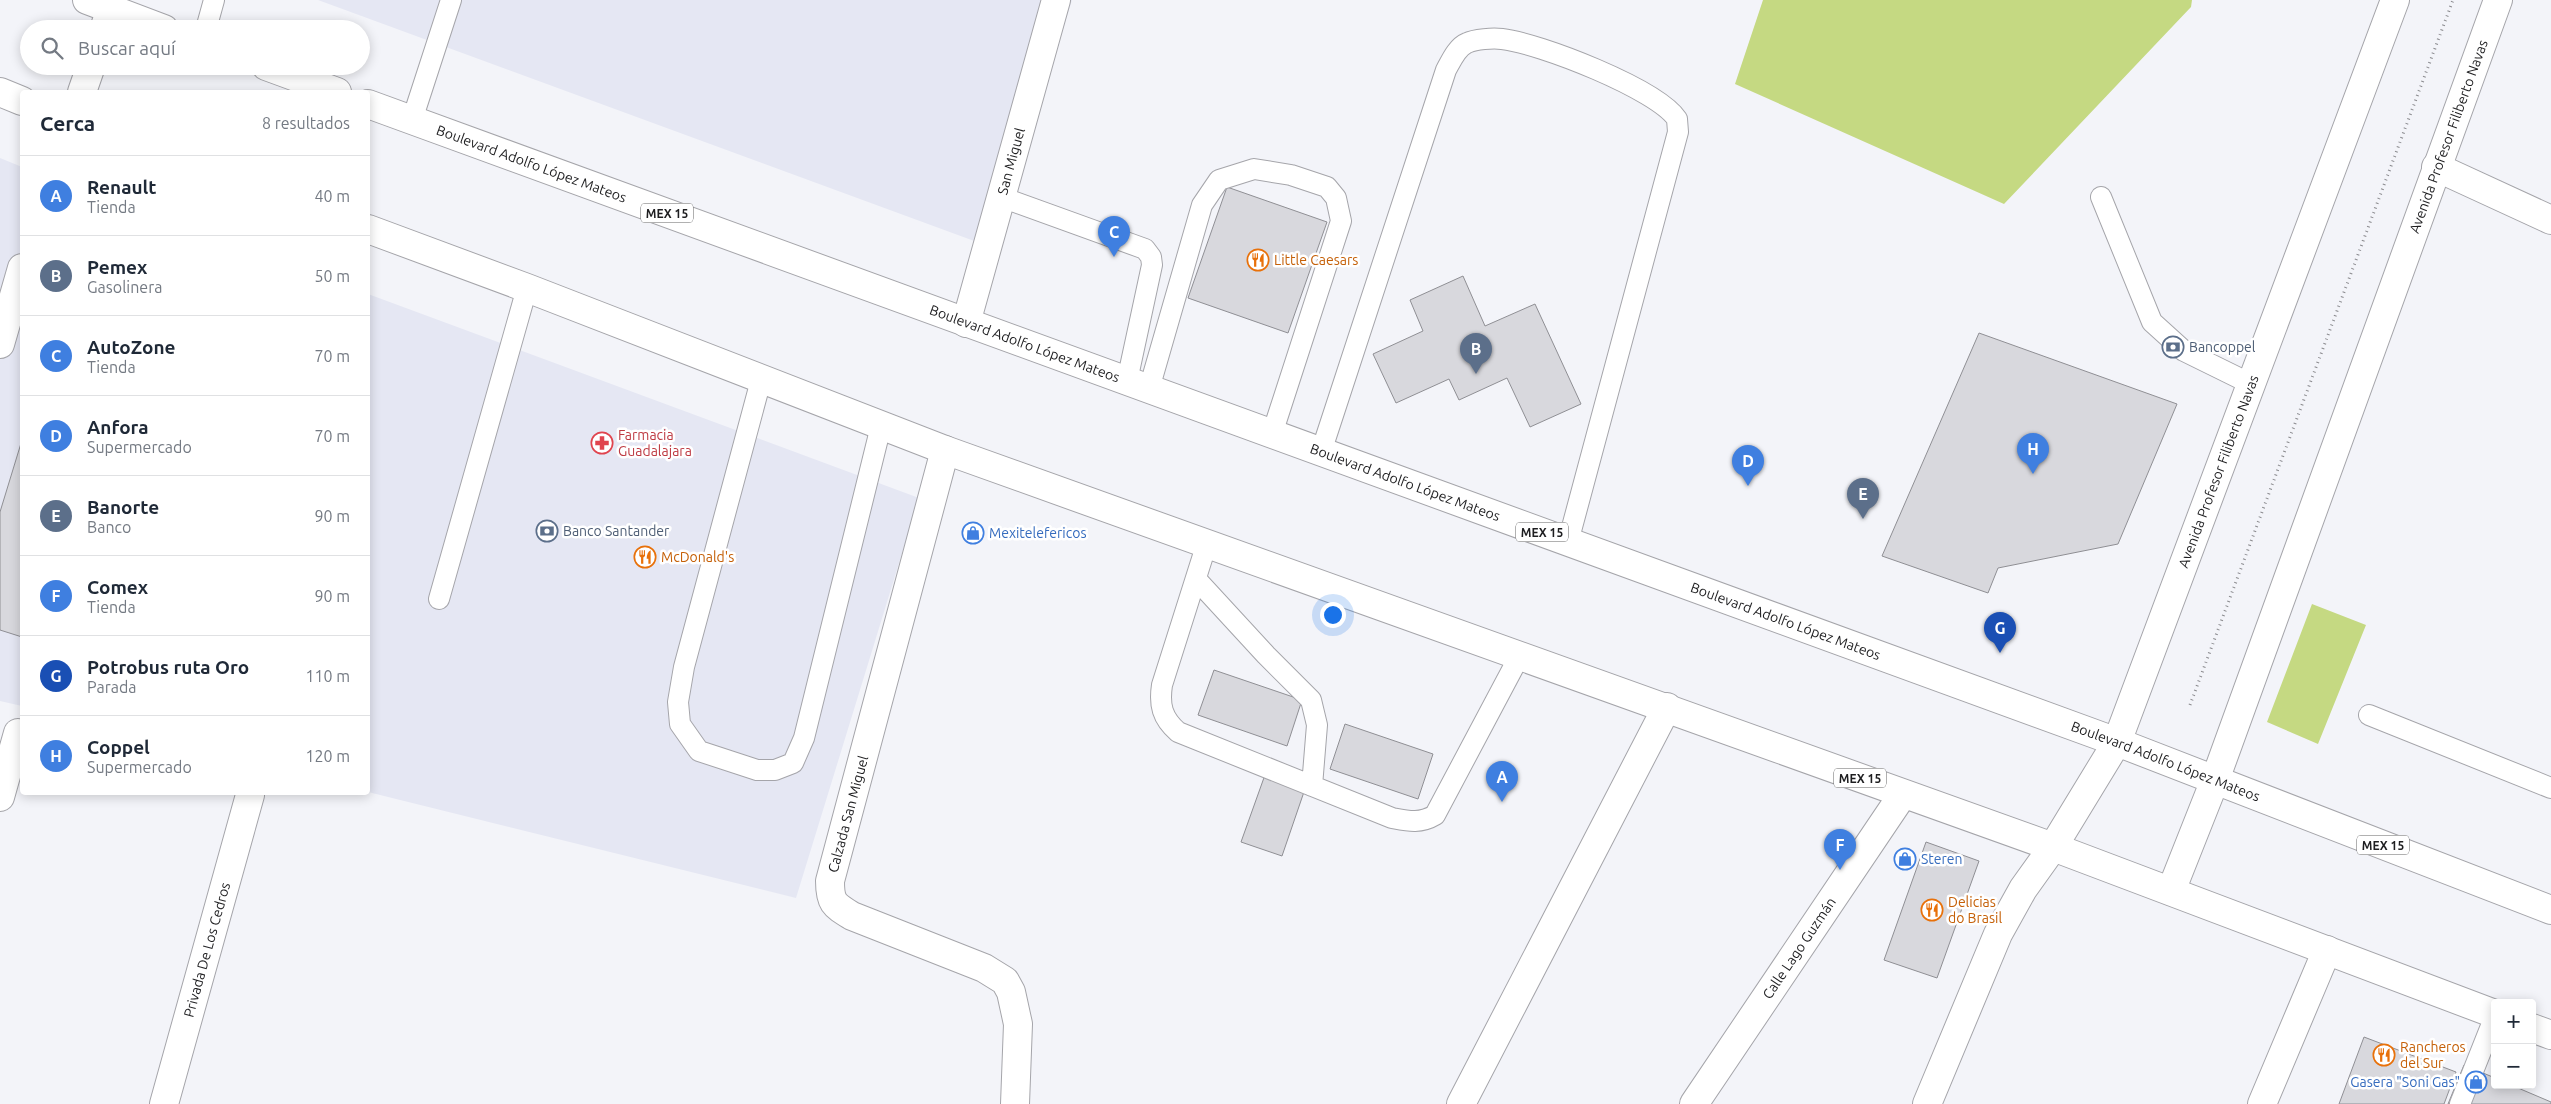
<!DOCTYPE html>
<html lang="es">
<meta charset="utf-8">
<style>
:root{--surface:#fff;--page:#f2f2f3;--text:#1f2937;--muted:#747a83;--line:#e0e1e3;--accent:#db2777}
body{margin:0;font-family:Ubuntu,sans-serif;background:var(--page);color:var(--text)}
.controls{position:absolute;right:15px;bottom:15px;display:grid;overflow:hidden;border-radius:5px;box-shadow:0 2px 12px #0003}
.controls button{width:45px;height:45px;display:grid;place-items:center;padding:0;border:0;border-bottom:1px solid var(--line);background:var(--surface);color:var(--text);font:25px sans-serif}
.you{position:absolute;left:1332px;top:614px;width:18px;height:18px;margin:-12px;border:4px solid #fff;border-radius:50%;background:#1a73e8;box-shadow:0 0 0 8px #1a73e833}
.badge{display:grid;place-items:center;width:32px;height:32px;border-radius:50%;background:var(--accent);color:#fff;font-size:16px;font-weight:700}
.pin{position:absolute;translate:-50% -41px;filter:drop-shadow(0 1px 2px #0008)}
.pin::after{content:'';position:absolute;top:26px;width:18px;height:15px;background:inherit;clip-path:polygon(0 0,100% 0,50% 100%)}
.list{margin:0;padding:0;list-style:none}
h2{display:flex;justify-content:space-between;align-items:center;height:65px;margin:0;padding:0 20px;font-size:21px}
h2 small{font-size:16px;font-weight:400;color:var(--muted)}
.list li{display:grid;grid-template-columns:32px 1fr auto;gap:15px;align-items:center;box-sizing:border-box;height:80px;padding:0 20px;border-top:1px solid var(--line)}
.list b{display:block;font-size:19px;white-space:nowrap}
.list p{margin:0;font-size:16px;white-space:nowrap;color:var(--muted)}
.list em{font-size:16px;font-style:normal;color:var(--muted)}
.icon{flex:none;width:28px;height:28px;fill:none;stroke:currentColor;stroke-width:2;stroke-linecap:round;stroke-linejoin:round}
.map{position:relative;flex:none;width:2551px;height:1104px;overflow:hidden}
.search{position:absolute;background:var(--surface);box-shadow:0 2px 12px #0003;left:20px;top:20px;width:350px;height:55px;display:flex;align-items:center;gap:12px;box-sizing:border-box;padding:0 18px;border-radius:28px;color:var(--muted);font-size:19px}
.panel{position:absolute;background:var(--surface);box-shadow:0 2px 12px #0003;left:20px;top:90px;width:350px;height:705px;border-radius:5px}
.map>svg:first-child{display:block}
</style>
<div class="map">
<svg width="2551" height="1104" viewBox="0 0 2551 1104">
<rect width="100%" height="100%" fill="#f3f4f9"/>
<path fill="#e5e7f3" d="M318,0H1072L996,249Z
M0,158L22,167V706L0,701Z
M368,294L919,498L796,898L368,792Z"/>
<path fill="#c5d982" d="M1763,0H2192L2191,7L2004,204L1735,84Z
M2312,604L2366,625L2318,744L2267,722Z"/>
<path fill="#d8d8dd" stroke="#8f8f94" d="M1227,187L1327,222L1288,333L1188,298Z
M1463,276L1485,326L1535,304L1581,404L1530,427L1507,378L1459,400L1449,379L1396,403L1373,354L1423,331L1410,300Z
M1979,333L2177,404L2118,544L1998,568L1988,593L1882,556Z
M22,440V637L0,630V512Z
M1214,670L1302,700L1287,746L1198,715Z
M1345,724L1433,754L1418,799L1330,769Z
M1266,772L1306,786L1282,856L1241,842Z
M1926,842L1979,861L1937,978L1884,960Z
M2364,1037L2456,1072L2444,1104H2339Z
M2464,1065L2495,1078V1085H2511L2551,1102V1104H2448Z"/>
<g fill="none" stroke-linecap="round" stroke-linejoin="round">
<g stroke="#a5a5aa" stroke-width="22">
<path id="service" d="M206,29L214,0
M412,120L451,0
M1001,197L1145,249L1151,257L1152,265L1127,381
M2101,197L2152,322L2184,351L2251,384
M761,380L684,667L678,702L680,724L699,751L757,770H775L793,763L804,738L881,426
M1149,389L1202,205L1219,180L1254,169L1291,175L1327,187L1336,198L1341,221L1272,434
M1321,452L1446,70C1451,61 1457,47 1467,43C1475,39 1493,38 1502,39C1539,43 1657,89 1677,119L1678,132L1568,542
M1207,543L1162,685C1159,705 1162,718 1178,732L1392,818C1408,821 1420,824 1435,815L1520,655
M1196,579L1266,655L1311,700L1317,725L1312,786
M439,599L527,288
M2369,715L2551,788
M2460,1104L2495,1016"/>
</g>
<g stroke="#a5a5aa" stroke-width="30">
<g id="minor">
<path d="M104,29L111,9"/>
<path d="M82,92L91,66"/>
<path d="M2436,167L2551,220"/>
<path id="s1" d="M966,323L1056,0"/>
<path d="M0,344L22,268"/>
<path d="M945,450L830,881C830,903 834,905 852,916L984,968L1005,981L1011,992L1018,1024L1015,1104"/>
<path d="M0,797L18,733"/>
<path id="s2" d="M164,1104L250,795"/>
<path d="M1461,1104L1667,707"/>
<path id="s3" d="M1694,1104L1903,794"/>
<path d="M1927,1104L1998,934L2023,889L2053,847"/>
<path d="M2262,1104L2327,950"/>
</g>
</g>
<g stroke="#a5a5aa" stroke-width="30">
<g id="secondary">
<path id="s4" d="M2053,847L2117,742L2395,0"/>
<path id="s5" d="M2171,891L2215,780L2498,0"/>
</g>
</g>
<g stroke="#a5a5aa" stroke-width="30">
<g id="primary">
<path d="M87,0L164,29"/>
<path d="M266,66L337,92"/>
<path d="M0,92L22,101"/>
<path id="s6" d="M368,104L2117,742L2551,910"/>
<path d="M368,229L527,288L945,450L2053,847L2495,1014"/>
<path d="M2532,1028L2551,1035"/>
</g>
</g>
<path stroke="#8b8b8f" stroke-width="3" stroke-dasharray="1 4" stroke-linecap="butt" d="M2190,705L2453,0"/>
<use href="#service" stroke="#fff" stroke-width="20"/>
<use href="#minor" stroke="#fff" stroke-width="28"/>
<use href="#secondary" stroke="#fff" stroke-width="28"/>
<use href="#primary" stroke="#fff" stroke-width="28"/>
</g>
<defs>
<g id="restaurant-ring" transform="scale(1.125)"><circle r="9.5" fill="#fff" stroke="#e8710a" stroke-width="1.5"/><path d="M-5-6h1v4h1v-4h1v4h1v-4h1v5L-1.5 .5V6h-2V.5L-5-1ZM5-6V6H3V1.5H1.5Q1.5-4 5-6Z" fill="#e8710a"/></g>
<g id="bank-ring" transform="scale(1.125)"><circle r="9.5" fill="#fff" stroke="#5c6f8a" stroke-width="1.5"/><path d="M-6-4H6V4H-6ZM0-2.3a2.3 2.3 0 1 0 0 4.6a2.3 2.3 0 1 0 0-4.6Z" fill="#5c6f8a"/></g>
<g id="pharmacy-ring" transform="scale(1.125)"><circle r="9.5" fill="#fff" stroke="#e0444e" stroke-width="1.5"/><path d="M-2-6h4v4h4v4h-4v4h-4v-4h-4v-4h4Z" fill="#e0444e"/></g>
<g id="shop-ring" transform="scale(1.125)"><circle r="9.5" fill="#fff" stroke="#3f7fe0" stroke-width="1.5"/><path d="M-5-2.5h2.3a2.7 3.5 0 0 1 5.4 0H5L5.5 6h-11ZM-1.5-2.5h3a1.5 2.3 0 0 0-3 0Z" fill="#3f7fe0"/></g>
</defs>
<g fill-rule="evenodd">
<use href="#restaurant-ring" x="1258" y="260"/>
<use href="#bank-ring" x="2173" y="347"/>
<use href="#pharmacy-ring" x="602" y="443"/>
<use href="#bank-ring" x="547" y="531"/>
<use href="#shop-ring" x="973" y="533"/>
<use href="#restaurant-ring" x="645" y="557"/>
<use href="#shop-ring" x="1905" y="859"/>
<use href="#restaurant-ring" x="1932" y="910"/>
<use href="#restaurant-ring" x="2384" y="1055"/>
<use href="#shop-ring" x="2476" y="1082"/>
</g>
<g text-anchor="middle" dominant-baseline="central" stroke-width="5" stroke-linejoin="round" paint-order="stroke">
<g fill="#fff" stroke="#626263" stroke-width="1">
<rect x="641" y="203.5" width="52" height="19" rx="4"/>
<rect x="1516" y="522.5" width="52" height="19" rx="4"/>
<rect x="1834" y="768.5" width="52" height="19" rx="4"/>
<rect x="2357" y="835.5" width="52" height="19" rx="4"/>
</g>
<g font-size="12" font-weight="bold" fill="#1e1e20">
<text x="667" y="213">MEX 15</text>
<text x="1542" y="532">MEX 15</text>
<text x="1860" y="778">MEX 15</text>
<text x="2383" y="845">MEX 15</text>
</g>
<g font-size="14" fill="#1e1e20" stroke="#fff">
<text stroke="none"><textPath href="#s5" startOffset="804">Avenida Profesor Filiberto Navas</textPath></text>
<text stroke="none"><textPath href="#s1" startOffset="168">San Miguel</textPath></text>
<text stroke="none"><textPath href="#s6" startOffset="174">Boulevard Adolfo López Mateos</textPath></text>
<text stroke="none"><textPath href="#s6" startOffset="699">Boulevard Adolfo López Mateos</textPath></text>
<text stroke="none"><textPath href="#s4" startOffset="412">Avenida Profesor Filiberto Navas</textPath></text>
<text stroke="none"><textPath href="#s6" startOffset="1104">Boulevard Adolfo López Mateos</textPath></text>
<text stroke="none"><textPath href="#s6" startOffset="1509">Boulevard Adolfo López Mateos</textPath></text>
<text stroke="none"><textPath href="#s6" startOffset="1914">Boulevard Adolfo López Mateos</textPath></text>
<text transform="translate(848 814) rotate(-75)">Calzada San Miguel</text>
<text stroke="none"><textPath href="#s3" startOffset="188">Calle Lago Guzmán</textPath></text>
<text stroke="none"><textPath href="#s2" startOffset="160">Privada De Los Cedros</textPath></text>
</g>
<g font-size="14" fill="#c56008" stroke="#fff" text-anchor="start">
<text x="1274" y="260">Little Caesars</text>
<text x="661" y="557">McDonald's</text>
<text x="1948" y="902">Delicias<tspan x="1948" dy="16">do Brasil</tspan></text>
<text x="2400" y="1047">Rancheros<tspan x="2400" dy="16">del Sur</tspan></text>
</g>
<g font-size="14" fill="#4e5e75" stroke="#fff" text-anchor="start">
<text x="2189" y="347">Bancoppel</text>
<text x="563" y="531">Banco Santander</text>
</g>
<g font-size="14" fill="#be3a42" stroke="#fff" text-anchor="start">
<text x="618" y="435">Farmacia<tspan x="618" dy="16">Guadalajara</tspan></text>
</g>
<g font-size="14" fill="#366cbe" stroke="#fff" text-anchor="start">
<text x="989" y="533">Mexitelefericos</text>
<text x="1921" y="859">Steren</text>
<text x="2460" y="1082" text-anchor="end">Gasera "Soni Gas"</text>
</g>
</g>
</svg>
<div class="controls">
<button>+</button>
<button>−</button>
</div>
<div class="you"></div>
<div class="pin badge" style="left:1502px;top:802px;background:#3f7fe0">A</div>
<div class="pin badge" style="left:1476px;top:374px;background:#5c6f8a">B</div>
<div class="pin badge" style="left:1114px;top:257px;background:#3f7fe0">C</div>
<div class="pin badge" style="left:1748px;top:486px;background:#3f7fe0">D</div>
<div class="pin badge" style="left:1863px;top:519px;background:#5c6f8a">E</div>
<div class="pin badge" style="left:1840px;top:870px;background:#3f7fe0">F</div>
<div class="pin badge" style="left:2000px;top:653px;background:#1a4fb4">G</div>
<div class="pin badge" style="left:2033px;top:474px;background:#3f7fe0">H</div>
<div class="search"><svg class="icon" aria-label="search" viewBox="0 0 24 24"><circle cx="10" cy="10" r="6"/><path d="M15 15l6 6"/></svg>Buscar aquí</div>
<section class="panel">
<h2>Cerca<small>8 resultados</small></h2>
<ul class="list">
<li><span class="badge" style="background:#3f7fe0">A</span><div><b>Renault</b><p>Tienda</p></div><em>40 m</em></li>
<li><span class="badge" style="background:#5c6f8a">B</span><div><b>Pemex</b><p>Gasolinera</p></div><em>50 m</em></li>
<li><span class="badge" style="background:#3f7fe0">C</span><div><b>AutoZone</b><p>Tienda</p></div><em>70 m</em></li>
<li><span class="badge" style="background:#3f7fe0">D</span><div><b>Anfora</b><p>Supermercado</p></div><em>70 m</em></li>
<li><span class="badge" style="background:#5c6f8a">E</span><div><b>Banorte</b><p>Banco</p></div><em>90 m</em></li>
<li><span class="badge" style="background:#3f7fe0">F</span><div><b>Comex</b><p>Tienda</p></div><em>90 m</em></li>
<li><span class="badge" style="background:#1a4fb4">G</span><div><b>Potrobus ruta Oro</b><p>Parada</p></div><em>110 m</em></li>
<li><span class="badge" style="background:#3f7fe0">H</span><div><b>Coppel</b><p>Supermercado</p></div><em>120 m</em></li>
</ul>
</section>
</div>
